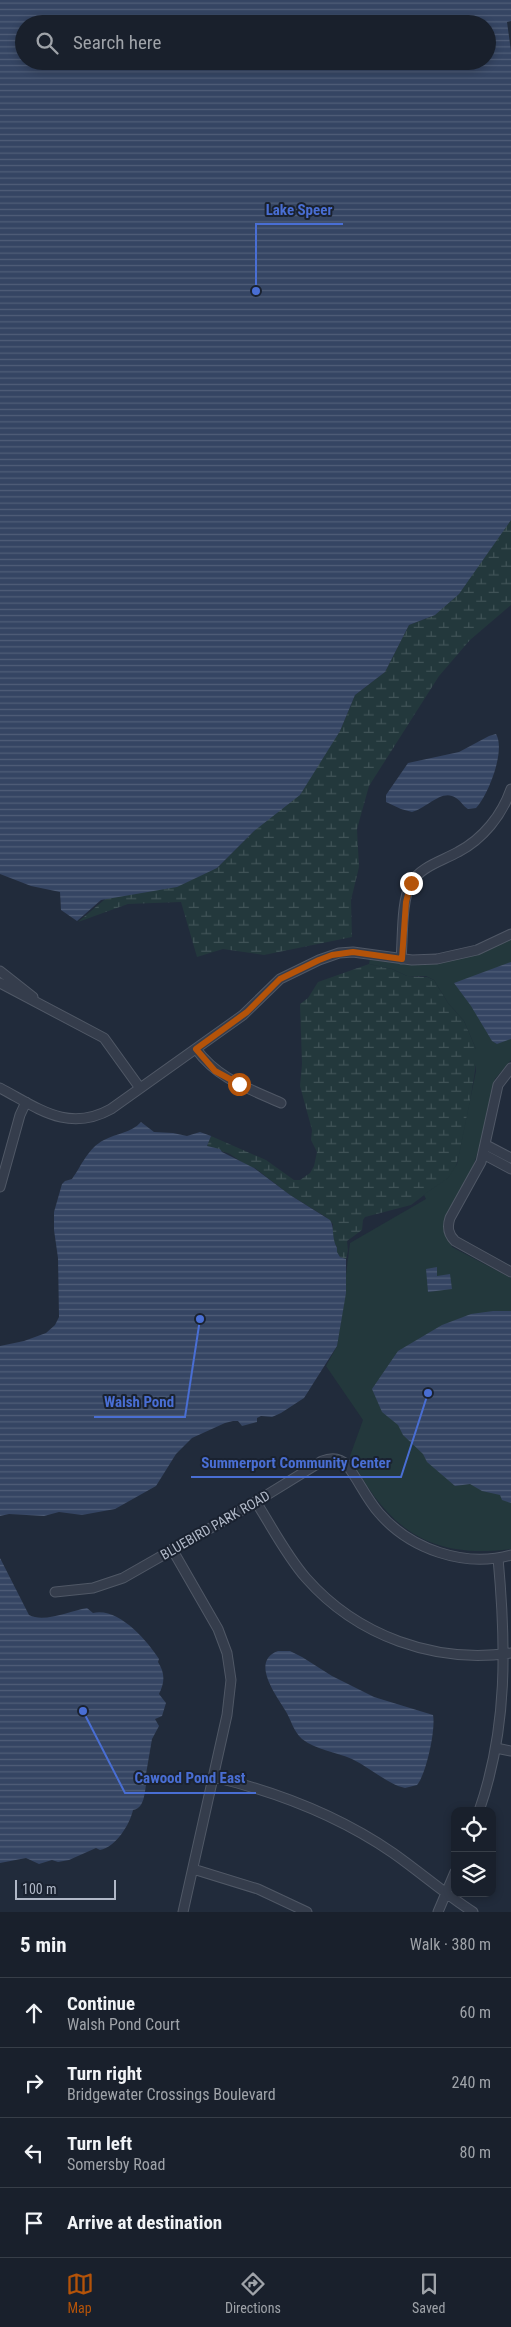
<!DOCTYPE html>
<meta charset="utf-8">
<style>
:root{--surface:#19202c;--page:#262d38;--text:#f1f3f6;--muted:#9fa3a9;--line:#373e48;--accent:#b45309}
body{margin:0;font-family:"Roboto Condensed",sans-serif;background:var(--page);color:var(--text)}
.controls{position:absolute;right:15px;bottom:15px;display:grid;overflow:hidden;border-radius:10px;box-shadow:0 2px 8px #0003}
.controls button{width:45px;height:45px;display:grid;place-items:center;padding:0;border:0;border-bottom:1px solid var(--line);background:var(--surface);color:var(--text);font:25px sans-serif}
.scale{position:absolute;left:15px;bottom:12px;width:101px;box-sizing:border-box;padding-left:5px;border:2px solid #b0b8c7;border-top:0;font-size:14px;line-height:18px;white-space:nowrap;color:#b0b8c7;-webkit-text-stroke:4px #1a2230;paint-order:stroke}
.stop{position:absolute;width:15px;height:15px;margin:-11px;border:4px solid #b45309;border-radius:50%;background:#fff}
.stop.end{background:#b45309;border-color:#fff;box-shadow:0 1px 5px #0008}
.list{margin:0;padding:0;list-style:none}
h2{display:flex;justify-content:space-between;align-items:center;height:65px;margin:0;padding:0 20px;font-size:21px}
h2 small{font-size:16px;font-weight:400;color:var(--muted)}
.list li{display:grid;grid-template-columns:32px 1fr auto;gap:15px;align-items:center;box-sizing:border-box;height:70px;padding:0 20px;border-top:1px solid var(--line)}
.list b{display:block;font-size:19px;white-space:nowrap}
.list p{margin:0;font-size:16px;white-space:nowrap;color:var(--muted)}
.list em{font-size:16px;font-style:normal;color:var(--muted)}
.icon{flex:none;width:28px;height:28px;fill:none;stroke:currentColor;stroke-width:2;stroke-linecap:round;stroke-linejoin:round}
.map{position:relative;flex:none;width:511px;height:1912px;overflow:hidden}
.search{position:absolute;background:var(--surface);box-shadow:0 2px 8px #0003;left:15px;right:15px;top:15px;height:55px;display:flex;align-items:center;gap:12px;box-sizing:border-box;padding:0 18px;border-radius:28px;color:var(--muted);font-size:19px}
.sheet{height:345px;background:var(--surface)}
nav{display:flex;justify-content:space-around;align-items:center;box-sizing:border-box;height:70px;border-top:1px solid var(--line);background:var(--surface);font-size:14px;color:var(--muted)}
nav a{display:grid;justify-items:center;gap:2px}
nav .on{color:var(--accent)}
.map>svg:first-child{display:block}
</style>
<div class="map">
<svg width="511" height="1912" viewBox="0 0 511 1912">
<defs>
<pattern id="wetland-marsh" width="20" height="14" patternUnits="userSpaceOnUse" patternTransform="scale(1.25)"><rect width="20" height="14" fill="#23383c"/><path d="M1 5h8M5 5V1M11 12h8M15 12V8" fill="none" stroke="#405357"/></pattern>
<pattern id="water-rules" width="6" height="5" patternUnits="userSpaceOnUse" patternTransform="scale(1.25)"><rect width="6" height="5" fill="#354563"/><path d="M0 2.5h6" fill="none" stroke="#505e78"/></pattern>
</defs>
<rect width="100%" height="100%" fill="#212b3b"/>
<path fill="url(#wetland-marsh)" d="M511,520V605L470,640L439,676L369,786L357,829L359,867L351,900L352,937L264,955L223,949L197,957L181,902L128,904L78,922L110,895L217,868L254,831L340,731L355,695L385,672L409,625L435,615Z
M369,964L392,969L407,976L427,977L434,980L448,1003L464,1021L476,1049L477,1058L470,1102L459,1156L454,1172L444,1182L432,1189L411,1205L365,1217L363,1220L362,1230L347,1241L348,1251L346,1259L340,1257L337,1252V1247L332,1239L333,1224L326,1217L290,1195L255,1168L249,1167L230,1154L207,1146L211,1136L266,1160L294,1180H300L310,1173L314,1166L317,1152L311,1140L312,1130L300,1086L302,1064L300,1004L308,998L318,982Z"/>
<path fill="#23383c" d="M511,938V1060L495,1079L487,1110L482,1139L474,1164L445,1223L444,1233L452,1247L511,1278V1549C428,1560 386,1527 350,1456L363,1420L326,1366L337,1346L350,1243L426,1199L424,1195L426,1193L448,1178L457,1164L476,1071V1049L464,1021L448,1003L434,980L426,976H407L392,969L369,964L370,957C418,969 468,963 511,938Z"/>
<path fill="url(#water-rules)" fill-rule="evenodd" d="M0,0H511V21L507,22L511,51V520L459,594L435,615L409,625L385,672L355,695L340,731L300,795L254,831L217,868L177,887L101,900L77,921L61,910L60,892L31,886L0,874ZM24,24H487V61H24Z
M496,734C506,750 488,796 476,808L468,809C463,806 461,801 456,798C442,788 426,809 412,812L401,809L386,802V795L408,763L459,752L489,736Z
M511,962V1039L497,1044L492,1041L471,1006L454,983Z
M141,1122L154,1132L173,1133L187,1136L200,1132L211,1136L207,1146L220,1149L222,1152L254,1168L290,1195L330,1220C335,1228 331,1237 337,1248V1252L340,1257L346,1259V1293L337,1346L304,1398L281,1413L272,1417L261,1416L257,1418V1422L242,1426L238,1421H233L225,1423L192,1438L176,1454L156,1486L115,1509L82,1515L59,1512L44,1516L9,1514L0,1516V1346L24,1341L46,1333L55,1325L59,1317L58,1258L54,1230V1212L62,1184L65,1181L72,1179C82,1165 88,1148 104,1140C117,1133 131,1133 141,1122Z
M437,1267V1276L450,1274L452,1289L428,1292L426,1269Z
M493,1311H511V1503L502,1500L500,1495L482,1491L470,1484L455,1486L427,1462L423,1454L403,1435L398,1425L382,1412L372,1389L398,1351L442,1325L471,1314Z
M0,1558L29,1615C44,1623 70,1611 87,1608L93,1613C118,1607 147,1640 159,1659L158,1662C165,1673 165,1682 159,1694L166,1703L162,1716L155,1719L159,1726L152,1739L146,1774L148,1776C144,1786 147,1808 133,1810C130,1824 116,1847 100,1850L96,1848L69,1860L58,1862L52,1860L39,1864L26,1858L0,1863Z
M278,1651H290L302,1657L332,1676L374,1697L433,1715C436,1729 426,1775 417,1785L405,1788L398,1786C382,1779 368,1767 352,1759C336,1752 316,1750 302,1739C293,1731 291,1719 285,1710C276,1695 250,1661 278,1651Z"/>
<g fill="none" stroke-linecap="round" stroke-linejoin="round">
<g stroke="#505866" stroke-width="11">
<path id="minor" d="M401,959C403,938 401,901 411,883C420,867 442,861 458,852C483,839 502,815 511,789
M0,971L33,997
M0,983L104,1038L140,1088
M196,1049C218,1079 248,1088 281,1103
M511,1068L498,1085L481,1162L450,1218C447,1227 448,1234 455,1241L511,1272
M0,1088C38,1108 68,1133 111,1109L243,1015L280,979L319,960L339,953L353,952L412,960L437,959L477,950L511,934
M486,1145L511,1158
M483,1154L511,1169
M0,1187L20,1115L26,1102
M256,1502C272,1527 286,1555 306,1578C357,1636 435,1664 511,1653
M172,1549L218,1629L227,1653L231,1680L227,1715L183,1912
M55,1592L93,1588L123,1578L244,1509L322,1461C332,1457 340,1458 347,1465C359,1481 366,1498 379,1513C410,1549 464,1568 511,1555
M496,1748L511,1751
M214,1777C277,1792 339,1816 393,1853C420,1872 445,1894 473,1912
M479,1811C508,1728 506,1644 498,1558
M193,1869L258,1889L307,1912
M438,1912L455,1872"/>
</g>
<use href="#minor" stroke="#353d4c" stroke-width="9"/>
</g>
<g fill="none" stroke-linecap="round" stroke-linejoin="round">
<path stroke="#b45309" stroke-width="6" d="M239,1084L215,1071L196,1049L247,1012L280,979L319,960L332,955L353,952L402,959L406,902L411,883"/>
</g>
<g text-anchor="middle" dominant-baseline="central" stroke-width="4" stroke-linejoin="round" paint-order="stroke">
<g font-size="14" fill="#b0b8c7" stroke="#1a2230">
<text transform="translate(215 1525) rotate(-30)">BLUEBIRD PARK ROAD</text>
</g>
</g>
<path fill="none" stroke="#496ed3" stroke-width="2" d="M256 291L256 224H343M200 1319L185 1417H94M428 1393L401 1477H191M83 1711L125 1793H256"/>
<g fill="#496ed3" stroke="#1a2230" stroke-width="2">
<circle cx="256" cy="291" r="5"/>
<circle cx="200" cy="1319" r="5"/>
<circle cx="428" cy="1393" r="5"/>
<circle cx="83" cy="1711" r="5"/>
</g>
<g font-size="15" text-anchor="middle" font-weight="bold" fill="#496ed3" stroke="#1a2230" stroke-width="4" stroke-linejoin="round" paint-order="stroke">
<text x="299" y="215">Lake Speer</text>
<text x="139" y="1407">Walsh Pond</text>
<text x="296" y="1468">Summerport Community Center</text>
<text x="190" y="1783">Cawood Pond East</text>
</g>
</svg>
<div class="controls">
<button><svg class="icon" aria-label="locate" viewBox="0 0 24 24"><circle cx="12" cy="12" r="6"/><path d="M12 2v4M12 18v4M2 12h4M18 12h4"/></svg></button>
<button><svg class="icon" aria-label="layers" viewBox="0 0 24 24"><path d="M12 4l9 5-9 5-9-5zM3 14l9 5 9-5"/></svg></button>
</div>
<div class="scale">100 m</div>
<div class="stop" style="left:239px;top:1084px"></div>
<div class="stop end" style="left:411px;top:883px"></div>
<div class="search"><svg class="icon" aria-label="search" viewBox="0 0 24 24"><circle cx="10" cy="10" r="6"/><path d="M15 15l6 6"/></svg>Search here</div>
</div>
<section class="sheet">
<h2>5 min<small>Walk · 380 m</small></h2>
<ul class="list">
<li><svg class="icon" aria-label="ahead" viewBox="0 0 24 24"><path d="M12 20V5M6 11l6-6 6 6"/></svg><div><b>Continue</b><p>Walsh Pond Court</p></div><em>60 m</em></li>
<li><svg class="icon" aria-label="right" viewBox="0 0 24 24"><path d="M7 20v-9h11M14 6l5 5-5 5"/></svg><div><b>Turn right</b><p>Bridgewater Crossings Boulevard</p></div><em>240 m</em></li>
<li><svg class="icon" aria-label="left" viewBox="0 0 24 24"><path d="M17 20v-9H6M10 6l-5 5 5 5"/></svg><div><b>Turn left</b><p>Somersby Road</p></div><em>80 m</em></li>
<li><svg class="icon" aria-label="arrive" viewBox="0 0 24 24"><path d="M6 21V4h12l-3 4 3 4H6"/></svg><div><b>Arrive at destination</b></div></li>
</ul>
</section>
<nav>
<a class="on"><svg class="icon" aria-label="map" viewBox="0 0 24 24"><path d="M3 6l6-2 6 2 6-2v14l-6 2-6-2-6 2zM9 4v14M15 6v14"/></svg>Map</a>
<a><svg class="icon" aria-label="directions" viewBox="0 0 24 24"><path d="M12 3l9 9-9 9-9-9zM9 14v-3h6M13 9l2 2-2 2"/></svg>Directions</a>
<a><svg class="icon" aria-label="saved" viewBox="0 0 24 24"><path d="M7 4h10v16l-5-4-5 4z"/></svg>Saved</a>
</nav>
